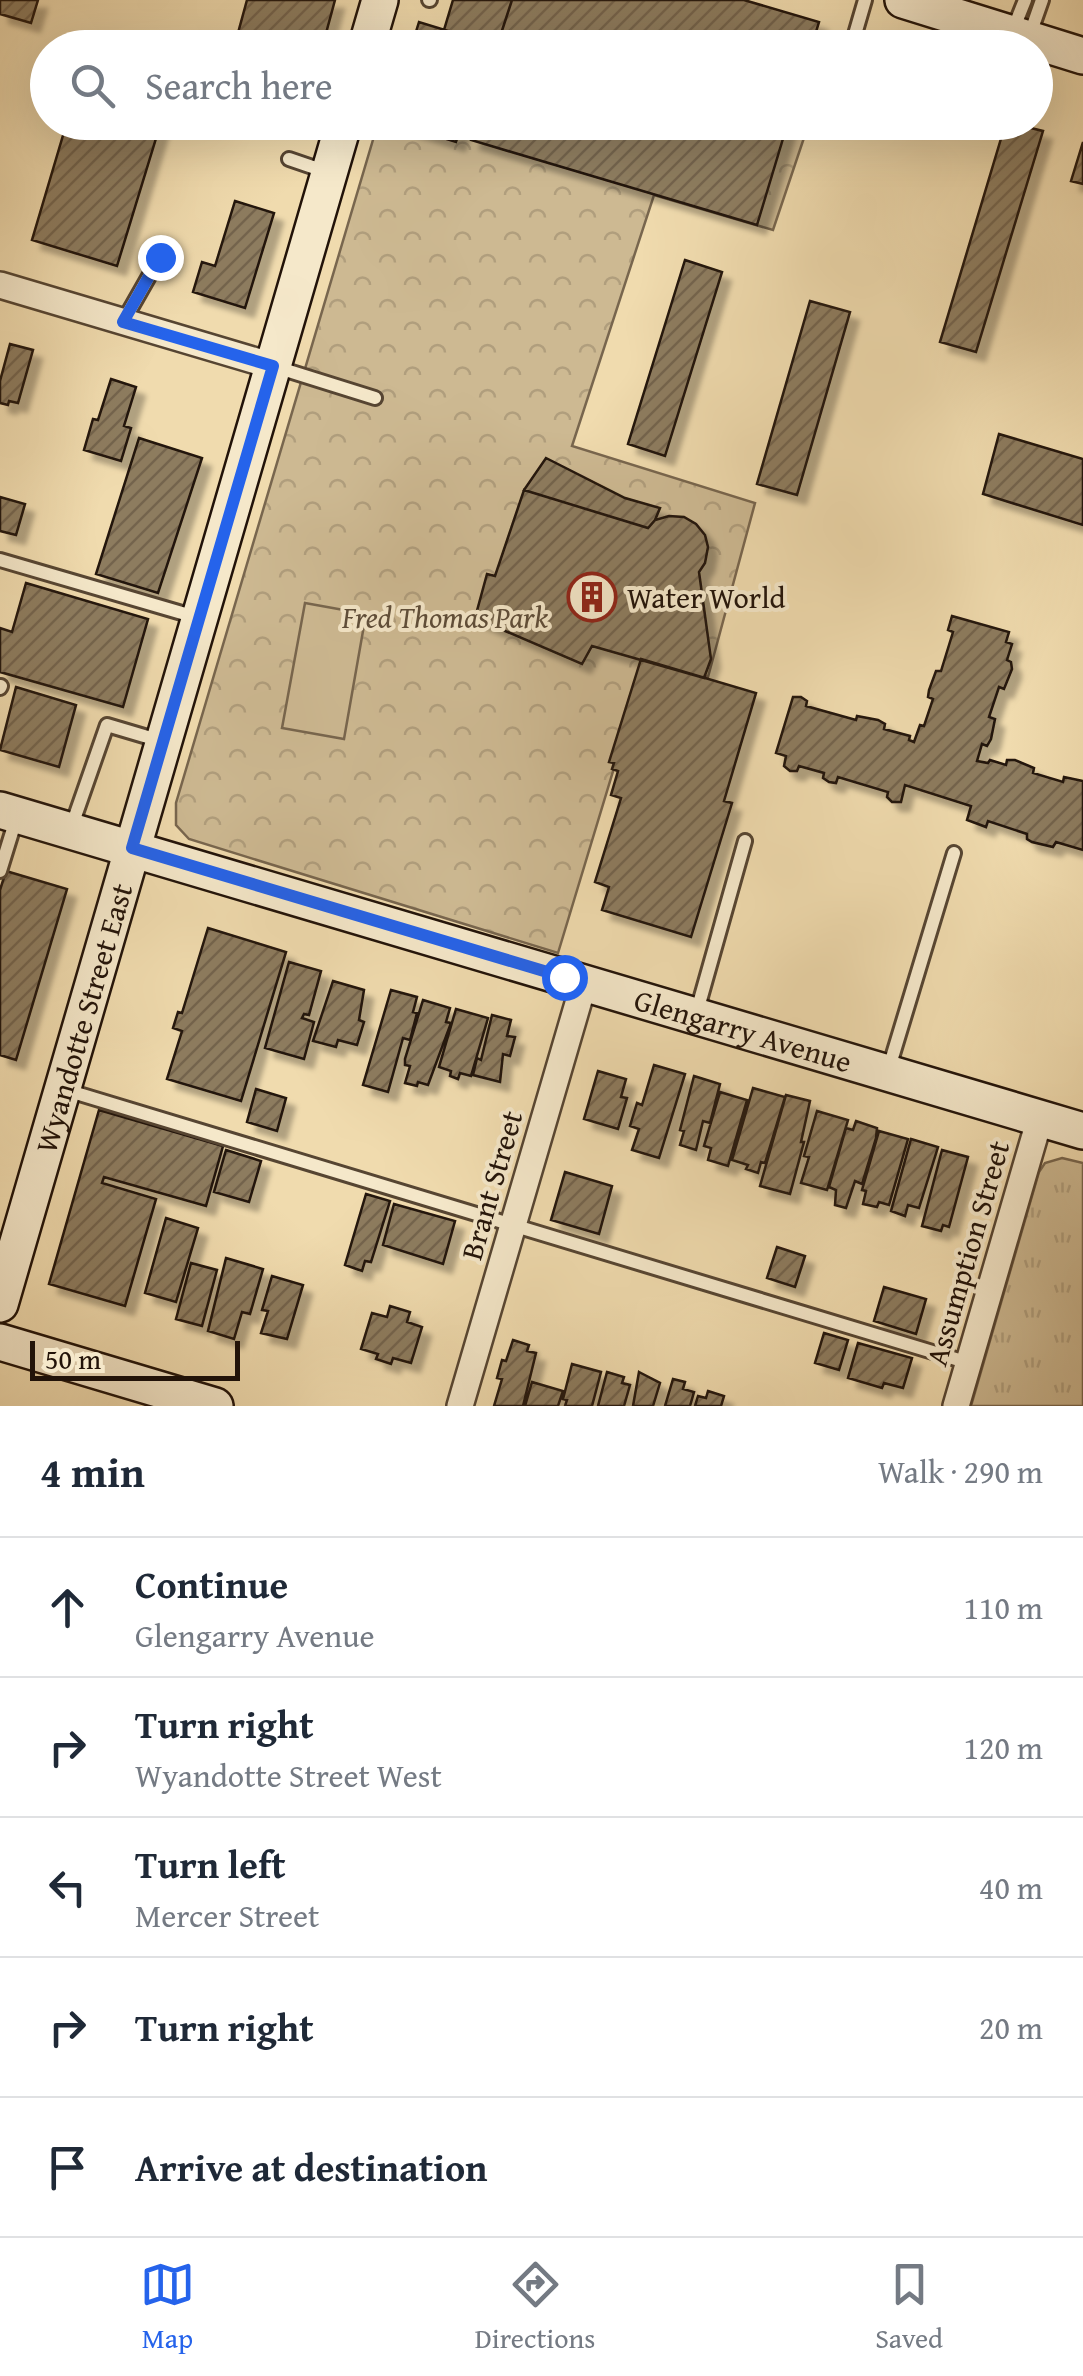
<!DOCTYPE html>
<meta charset="utf-8">
<style>
:root{--surface:#fff;--page:#f6f6f7;--text:#1f2937;--muted:#747a83;--line:#e0e1e3;--accent:#2563eb}
body{margin:0;font-family:"Gentium Book Plus",serif;background:var(--page);color:var(--text)}
.scale{position:absolute;left:30px;bottom:25px;width:210px;box-sizing:border-box;padding-left:10px;border:5px solid #221309;border-top:0;font-size:28px;line-height:35px;white-space:nowrap;color:#221309;-webkit-text-stroke:8px #f5e8ca;paint-order:stroke}
.stop{position:absolute;width:30px;height:30px;margin:-22px;border:8px solid #2563eb;border-radius:50%;background:#fff}
.stop.end{background:#2563eb;border-color:#fff;box-shadow:0 2px 10px #0008}
.list{margin:0;padding:0;list-style:none}
h2{display:flex;justify-content:space-between;align-items:center;height:130px;margin:0;padding:0 40px;font-size:42px}
h2 small{font-size:32px;font-weight:400;color:var(--muted)}
.list li{display:grid;grid-template-columns:65px 1fr auto;gap:30px;align-items:center;box-sizing:border-box;height:140px;padding:0 40px;border-top:2px solid var(--line)}
.list b{display:block;font-size:38px;white-space:nowrap}
.list p{margin:0;font-size:32px;white-space:nowrap;color:var(--muted)}
.list em{font-size:32px;font-style:normal;color:var(--muted)}
.icon{flex:none;width:55px;height:55px;fill:none;stroke:currentColor;stroke-width:2;stroke-linecap:round;stroke-linejoin:round}
.map{position:relative;flex:none;width:1083px;height:1406px;overflow:hidden}
.search{position:absolute;background:var(--surface);box-shadow:0 10px 40px #0002;left:30px;right:30px;top:30px;height:110px;display:flex;align-items:center;gap:25px;box-sizing:border-box;padding:0 35px;border-radius:55px;color:var(--muted);font-size:38px}
.sheet{height:830px;background:var(--surface)}
nav{display:flex;justify-content:space-around;align-items:center;box-sizing:border-box;height:140px;border-top:2px solid var(--line);background:var(--surface);font-size:28px;color:var(--muted)}
nav a{display:grid;justify-items:center;gap:5px}
nav .on{color:var(--accent)}
.map>svg:first-child{display:block}
</style>
<div class="map">
<svg width="1083" height="1406" viewBox="0 0 1083 1406">
<defs>
<pattern id="grass-tufts" width="24" height="20" patternUnits="userSpaceOnUse" patternTransform="scale(2.5)"><rect width="24" height="20" fill="#cdb992"/><path d="M3 7l-1-3M5 7V3M7 7l1-3M15 17l-1-3M17 17v-4M19 17l1-3" fill="none" stroke="#b09e7d"/></pattern>
<pattern id="park-crowns" width="20" height="18" patternUnits="userSpaceOnUse" patternTransform="scale(2.5)"><rect width="20" height="18" fill="#cdb992"/><path d="M2 6a3 3 0 1 1 6 0M12 15a3 3 0 1 1 6 0" fill="none" stroke="#b09e7d"/></pattern>
<pattern id="building-hatch" width="6" height="6" patternUnits="userSpaceOnUse" patternTransform="scale(2.5)"><rect width="6" height="6" fill="#8d7b5f"/><path d="M-1 1l2-2M0 6l6-6M5 7l2-2" fill="none" stroke="#73644d"/></pattern>
<filter id="shadow"><feDropShadow dx="9" dy="9" stdDeviation="2.5" flood-color="#0004"/></filter>
</defs>
<rect width="100%" height="100%" fill="#f0dbae"/>
<filter id="stains"><feTurbulence type="fractalNoise" baseFrequency=".002" numOctaves="4"/><feColorMatrix values="0 0 0 0 .2 0 0 0 0 .09 0 0 0 0 .02 0 0 0 .5 -.17"/></filter>
<radialGradient id="worn" r=".72"><stop offset=".6" stop-color="#630" stop-opacity="0"/><stop offset="1" stop-color="#630" stop-opacity=".3"/></radialGradient>
<path fill="url(#grass-tufts)" stroke="#78664e" stroke-width="2.5" d="M1062,1158L1083,1163V1406H971L1039,1172L1045,1163Z"/>
<path fill="url(#park-crowns)" stroke="#78664e" stroke-width="2.5" d="M378,123H809L773,230L654,195L572,446L755,503L708,677L647,659L558,953L189,839L176,825V803Z"/>
<path fill="#cdb992" stroke="#78664e" stroke-width="2.5" d="M305,603L366,614L344,739L282,728Z"/>
<path fill="url(#building-hatch)" stroke="#221309" stroke-width="2.5" filter="url(#shadow)" d="M0,0H38L31,23L0,14Z
M247,0H335L322,48H247L235,44Z
M453,0H512L497,46L444,30Z
M512,0H744L819,22L811,48H411L419,22L497,46Z
M67,122H161L117,266L32,240Z
M392,122H462L456,142Z
M476,122H788L757,225L471,140Z
M1006,122L1043,131L976,352L940,342Z
M1083,142V184L1071,181Z
M235,201L274,213L245,308L193,292L202,262L215,266Z
M685,260L722,272L665,456L628,444Z
M810,301L850,312L797,495L757,484Z
M10,344L33,350L18,403L9,401L8,405L0,403V381Z
M111,379L136,387L124,426L131,428L121,461L84,450L93,419L98,420Z
M999,434L1083,459V525L983,494Z
M139,438L202,458L158,593L96,574Z
M546,458L625,498L660,508L655,520L648,528L524,490Z
M524,490L648,528L655,520L669,516L684,517L696,524L705,535L708,547L705,563L699,572L711,659L704,678L592,646L582,664L475,618L487,574L495,576Z
M0,497L25,504L16,535L0,531Z
M26,583L148,619L123,707L0,672V628L12,632Z
M952,616L1009,632L1006,642L1012,644L1007,660L1011,662L1012,669L1004,689L999,687L989,717L995,719L991,739L987,746L982,744L977,761L988,763L990,760L1006,765L1007,760H1015L1034,768L1033,773L1063,782L1064,777L1083,781V850L1056,842L1053,847L1032,842L1027,839V834L988,821L986,827L978,824L967,820L971,806L905,785L901,802H892L887,797L888,792L838,777L836,783L829,782L823,778L824,773L799,766L797,771H790L784,766L786,756L776,753L793,697H801L807,701L806,706L856,720L857,716L878,720L885,724L884,729L910,736L909,740L914,742L920,725L924,726L933,699L928,697L929,690L936,671H941L953,632L948,630Z
M641,659L756,693L724,801L732,803L691,937L602,910L609,887L595,882L621,798L611,795L618,771L612,769L614,763L609,762Z
M16,687L76,705L59,767L0,750Z
M6,871L67,889L16,1060L0,1055V890Z
M208,928L286,952L241,1101L167,1079L182,1031L173,1028L178,1012L182,1013Z
M289,962L321,971L309,1015L304,1014L302,1018L314,1022L304,1059L265,1048Z
M333,981L364,990L359,1020L364,1022L357,1045L338,1040L336,1047L313,1041Z
M391,990L417,997L413,1012L417,1013L410,1040L403,1038L388,1092L363,1085Z
M423,1000L450,1008L446,1022L451,1023L428,1085L418,1082L417,1086L405,1083L410,1066L405,1065V1059Z
M456,1009L488,1018L471,1076L460,1073L458,1079L450,1076L451,1071L439,1067Z
M492,1015L511,1020L507,1036L515,1037L510,1056L503,1054L500,1082L473,1075L477,1058L481,1060Z
M654,1065L685,1074L659,1158L632,1150L639,1129L630,1126L637,1103L642,1105Z
M598,1071L626,1079L621,1097L627,1098L618,1129L584,1119Z
M694,1076L720,1084L710,1123L703,1121L696,1150L680,1145L684,1131L680,1130Z
M753,1088L785,1097L765,1163L761,1162L758,1173L746,1169L748,1165L732,1160Z
M256,1089L286,1098L277,1131L247,1122Z
M720,1092L747,1100L728,1166L708,1160L711,1148L704,1146Z
M786,1095L810,1101L801,1142H804L790,1194L760,1186Z
M99,1110L223,1146L206,1206L104,1177L102,1183L156,1199L125,1306L49,1284Z
M817,1111L848,1120L827,1190L801,1183L809,1157L804,1156Z
M856,1121L877,1128L876,1138L862,1184L855,1181L846,1208L835,1205L836,1190L829,1187L846,1128L853,1130Z
M879,1131L908,1139L889,1205L879,1202L877,1207L863,1204L866,1191L862,1190Z
M911,1139L938,1147L919,1208L908,1205L905,1216L891,1211Z
M226,1150L261,1161L249,1202L214,1192Z
M942,1150L968,1157L949,1227L943,1225L941,1231L922,1226Z
M565,1172L612,1186L599,1234L551,1220Z
M366,1194L390,1201L371,1262L365,1261L362,1271L345,1265Z
M394,1204L455,1221L443,1264L383,1245Z
M166,1218L198,1228L176,1302L145,1293Z
M777,1247L805,1256L795,1287L767,1278Z
M226,1258L263,1269L250,1314L242,1312L234,1339L208,1331Z
M191,1263L217,1270L202,1326L176,1319Z
M272,1276L303,1285L287,1339L261,1333L268,1311L262,1310Z
M884,1287L926,1299L916,1334L874,1321Z
M390,1306L410,1312L407,1322L422,1327L411,1363L393,1358L391,1364L376,1359L378,1354L361,1349L372,1313L387,1317Z
M824,1333L848,1340L839,1370L815,1363Z
M513,1340L529,1345L527,1351L536,1353L523,1406H494L502,1379L497,1378L502,1360L506,1361Z
M858,1343L912,1358L903,1388L884,1383L882,1388L848,1378Z
M572,1364L601,1372L592,1406H565L567,1400L563,1399Z
M607,1372L624,1377L622,1383L630,1385L624,1406H598Z
M639,1372L660,1383L653,1406H633Z
M673,1379L685,1382L683,1389L694,1392L690,1406H665Z
M532,1382L563,1391L558,1406H525Z
M708,1391L724,1396L721,1406H695L698,1396L706,1398Z"/>
<g fill="none" stroke-linecap="round" stroke-linejoin="round">
<g stroke="#564532" stroke-width="18">
<path id="lane" d="M429,0H430
M1013,30L1025,0
M1029,37L1042,0
M851,48L865,0
M289,159L327,172
M123,322L160,257
M276,367L375,398
M0,560L199,618
M0,688L1,686
M71,828L107,725L161,741
M0,871L17,816
M697,1011L745,841
M888,1071L954,853
M66,1090L969,1363"/>
</g>
<g stroke="#564532" stroke-width="30">
<path id="street" d="M0,285L273,366
M460,1406L584,983
M956,1406L1040,1118"/>
</g>
<g stroke="#221309" stroke-width="40">
<g id="secondary">
<path d="M903,0L1083,56"/>
<path d="M366,48L380,0"/>
<path id="s1" d="M0,810L1083,1131"/>
<path id="s2" d="M0,1304L344,122"/>
<path d="M0,1342L215,1406"/>
</g>
</g>
<use href="#lane" stroke="#f5e8ca" stroke-width="12"/>
<use href="#street" stroke="#f5e8ca" stroke-width="25"/>
<use href="#secondary" stroke="#f5e8ca" stroke-width="35"/>
</g>
<g fill="none" stroke-linecap="round" stroke-linejoin="round">
<path stroke="#2563eb" stroke-width="12" d="M160,257L123,322L273,366L132,848L564,977"/>
</g>
<defs>
<g id="building-ring" transform="scale(2.5)"><circle r="9.5" fill="#f5e8ca" stroke="#8f2418" stroke-width="1.5"/><path d="M-4-6H4V6H1V3H-1V6H-4ZM-2.5-4.3h1.7v1.8h-1.7ZM.8-4.3h1.7v1.8H.8ZM-2.5-1h1.7V.8h-1.7ZM.8-1h1.7V.8H.8Z" fill="#8f2418"/></g>
</defs>
<g fill-rule="evenodd">
<use href="#building-ring" x="592" y="597"/>
</g>
<g text-anchor="middle" dominant-baseline="central" stroke-width="8" stroke-linejoin="round" paint-order="stroke">
<g font-size="30" fill="#221309" stroke="#f5e8ca" text-anchor="start">
<text x="627" y="597">Water World</text>
</g>
<g font-size="30" font-style="italic" fill="#5e4d39" stroke="#f5e8ca">
<text x="445" y="617">Fred Thomas Park</text>
</g>
<g font-size="30" fill="#221309" stroke="#f5e8ca">
<text stroke="none"><textPath href="#s2" startOffset="298">Wyandotte Street East</textPath></text>
<text stroke="none"><textPath href="#s1" startOffset="775">Glengarry Avenue</textPath></text>
<text transform="translate(491 1185) rotate(-74)">Brant Street</text>
<text transform="translate(967 1253) rotate(-74)">Assumption Street</text>
</g>
</g>
<rect width="100%" height="100%" filter="url(#stains)"/>
<rect width="100%" height="100%" fill="url(#worn)"/>
</svg>
<div class="scale">50 m</div>
<div class="stop" style="left:564px;top:977px"></div>
<div class="stop end" style="left:160px;top:257px"></div>
<div class="search"><svg class="icon" aria-label="search" viewBox="0 0 24 24"><circle cx="10" cy="10" r="6"/><path d="M15 15l6 6"/></svg>Search here</div>
</div>
<section class="sheet">
<h2>4 min<small>Walk · 290 m</small></h2>
<ul class="list">
<li><svg class="icon" aria-label="ahead" viewBox="0 0 24 24"><path d="M12 20V5M6 11l6-6 6 6"/></svg><div><b>Continue</b><p>Glengarry Avenue</p></div><em>110 m</em></li>
<li><svg class="icon" aria-label="right" viewBox="0 0 24 24"><path d="M7 20v-9h11M14 6l5 5-5 5"/></svg><div><b>Turn right</b><p>Wyandotte Street West</p></div><em>120 m</em></li>
<li><svg class="icon" aria-label="left" viewBox="0 0 24 24"><path d="M17 20v-9H6M10 6l-5 5 5 5"/></svg><div><b>Turn left</b><p>Mercer Street</p></div><em>40 m</em></li>
<li><svg class="icon" aria-label="right" viewBox="0 0 24 24"><path d="M7 20v-9h11M14 6l5 5-5 5"/></svg><div><b>Turn right</b></div><em>20 m</em></li>
<li><svg class="icon" aria-label="arrive" viewBox="0 0 24 24"><path d="M6 21V4h12l-3 4 3 4H6"/></svg><div><b>Arrive at destination</b></div></li>
</ul>
</section>
<nav>
<a class="on"><svg class="icon" aria-label="map" viewBox="0 0 24 24"><path d="M3 6l6-2 6 2 6-2v14l-6 2-6-2-6 2zM9 4v14M15 6v14"/></svg>Map</a>
<a><svg class="icon" aria-label="directions" viewBox="0 0 24 24"><path d="M12 3l9 9-9 9-9-9zM9 14v-3h6M13 9l2 2-2 2"/></svg>Directions</a>
<a><svg class="icon" aria-label="saved" viewBox="0 0 24 24"><path d="M7 4h10v16l-5-4-5 4z"/></svg>Saved</a>
</nav>
